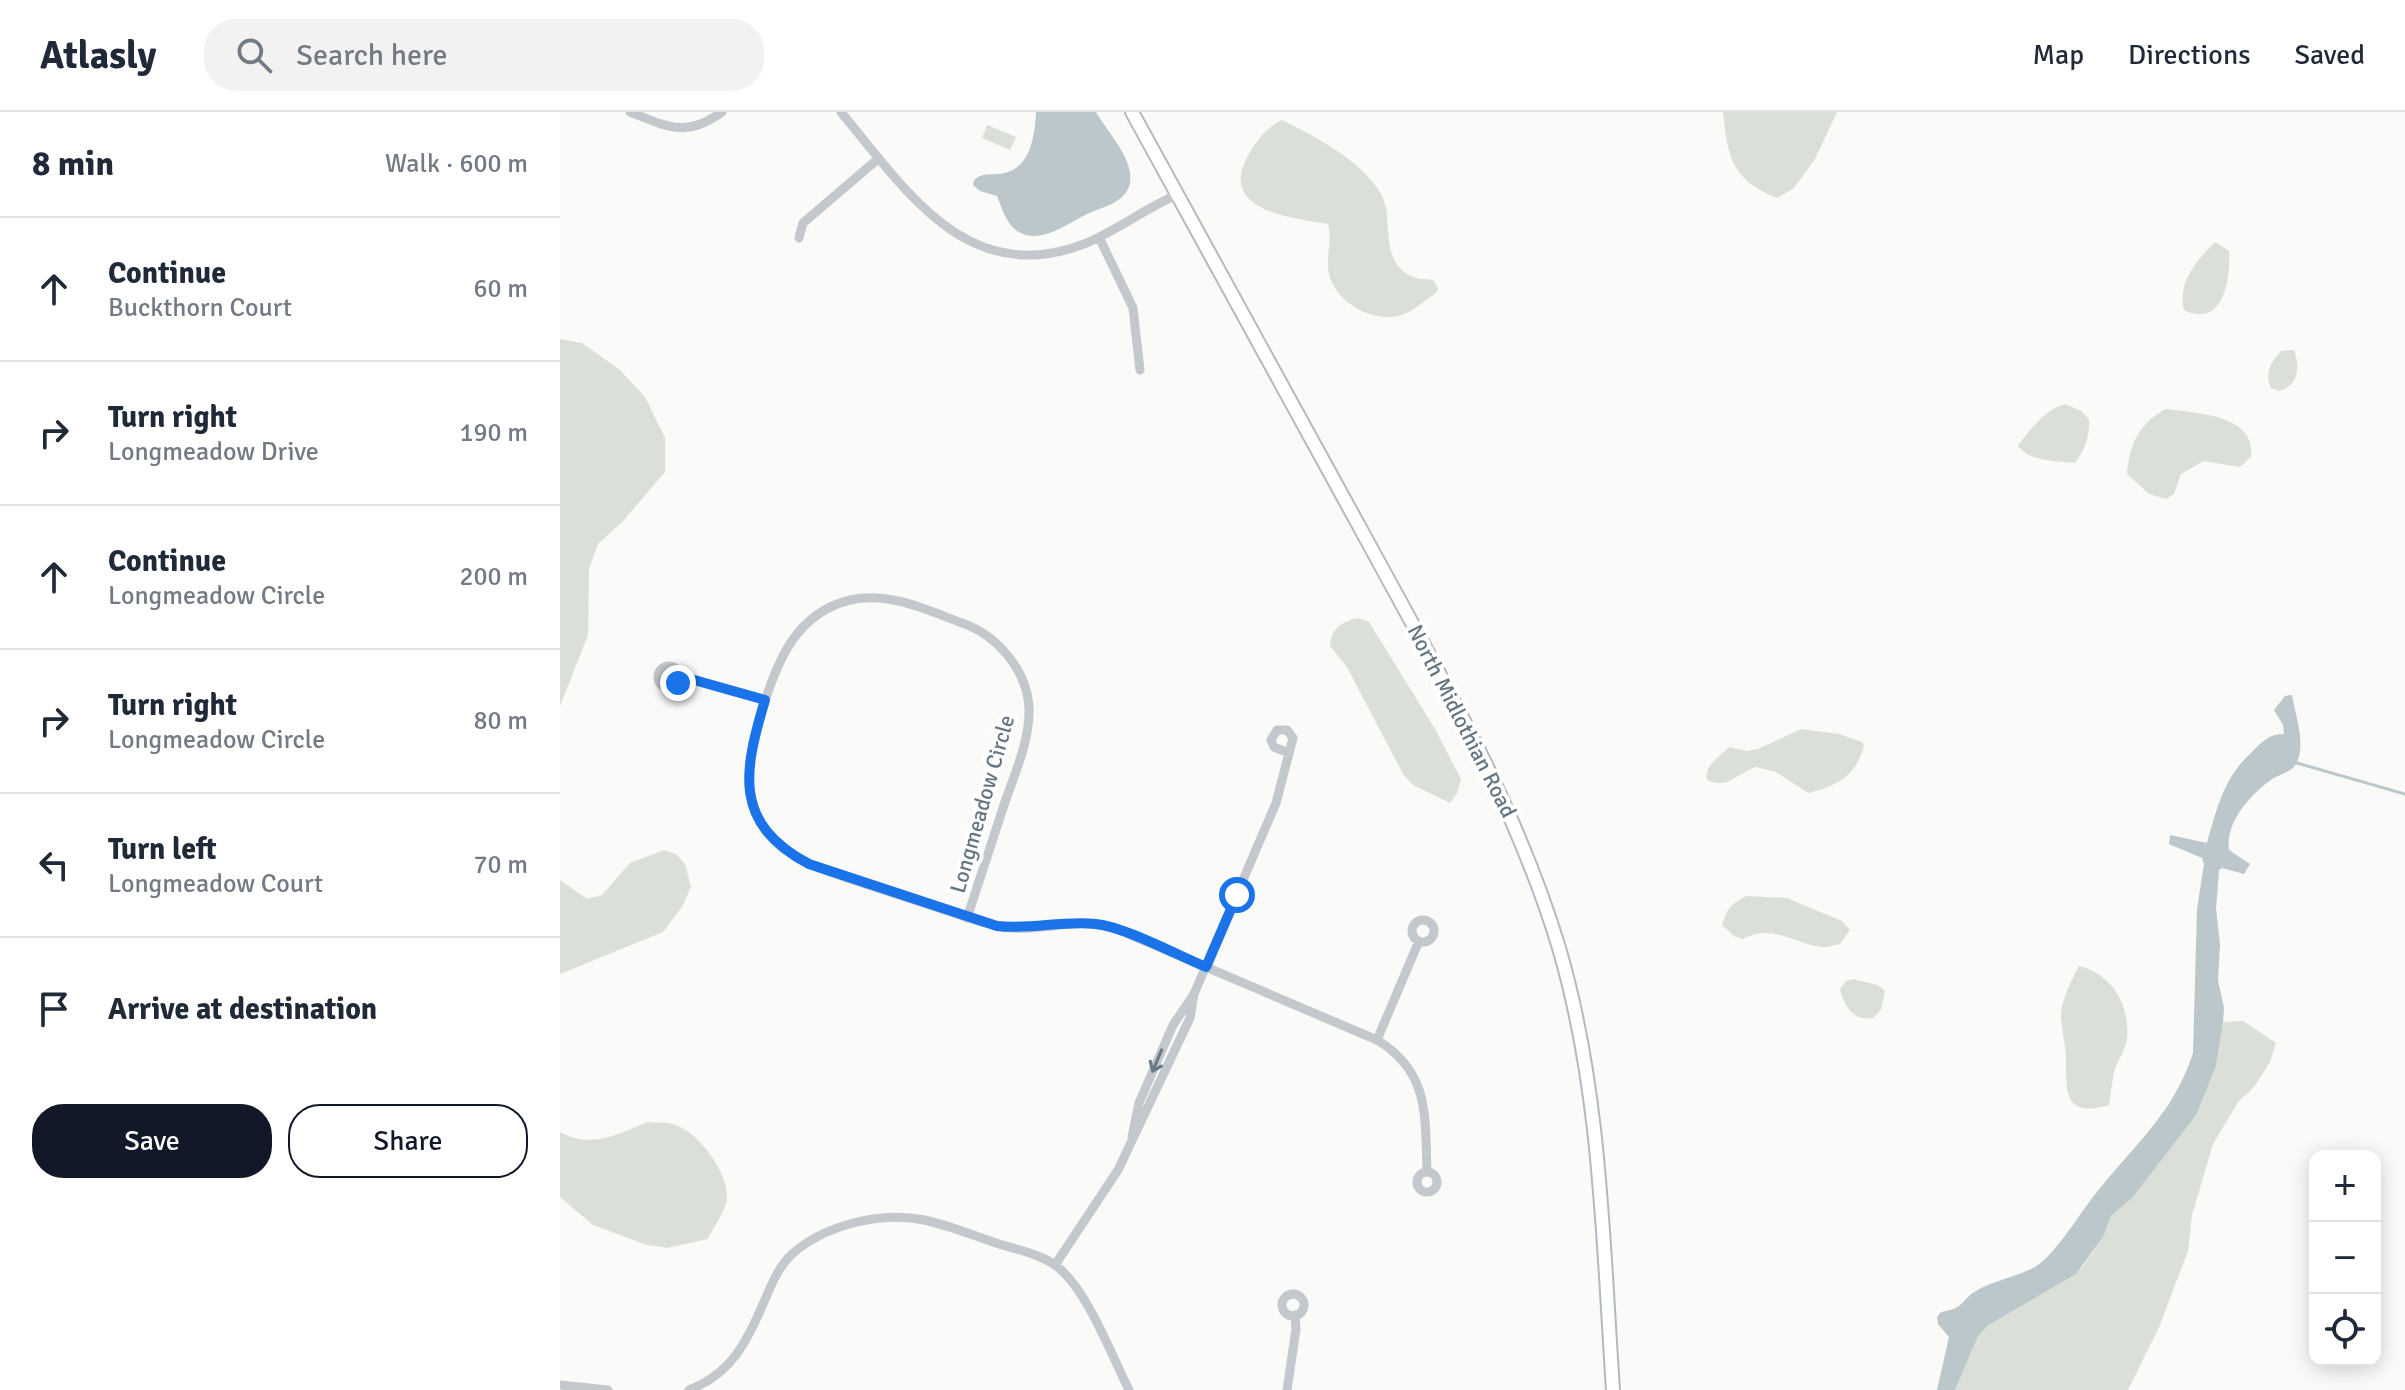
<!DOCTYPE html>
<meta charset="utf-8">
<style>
:root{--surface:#fff;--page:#f2f2f3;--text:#1f2937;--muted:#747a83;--line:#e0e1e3;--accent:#111827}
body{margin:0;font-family:Signika,sans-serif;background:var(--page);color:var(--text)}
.controls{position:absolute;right:24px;bottom:24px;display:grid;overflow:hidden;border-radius:16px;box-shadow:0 4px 20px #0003}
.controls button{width:72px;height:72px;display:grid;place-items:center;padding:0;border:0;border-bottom:2px solid var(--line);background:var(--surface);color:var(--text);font:40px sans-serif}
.stop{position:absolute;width:24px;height:24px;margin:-18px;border:6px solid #1a73e8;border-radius:50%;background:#fff}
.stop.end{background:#1a73e8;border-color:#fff;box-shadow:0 2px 8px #0008}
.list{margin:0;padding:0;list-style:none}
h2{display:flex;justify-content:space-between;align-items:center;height:104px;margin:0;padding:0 32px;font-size:34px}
h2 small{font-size:26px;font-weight:400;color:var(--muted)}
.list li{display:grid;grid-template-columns:52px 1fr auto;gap:24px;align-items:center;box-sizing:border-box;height:144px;padding:0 32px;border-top:2px solid var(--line)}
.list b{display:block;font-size:30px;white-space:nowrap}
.list p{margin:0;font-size:26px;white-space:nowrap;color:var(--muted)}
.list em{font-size:26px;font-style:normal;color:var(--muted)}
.actions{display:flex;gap:16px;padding:24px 32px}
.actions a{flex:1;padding:18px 0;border:2px solid var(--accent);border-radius:32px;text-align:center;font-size:28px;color:var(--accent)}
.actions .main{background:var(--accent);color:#fff}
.icon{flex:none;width:44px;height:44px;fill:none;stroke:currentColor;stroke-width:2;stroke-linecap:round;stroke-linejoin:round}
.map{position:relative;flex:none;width:1845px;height:1278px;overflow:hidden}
header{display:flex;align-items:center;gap:48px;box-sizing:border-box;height:112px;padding:0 40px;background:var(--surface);border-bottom:2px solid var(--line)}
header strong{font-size:38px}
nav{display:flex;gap:44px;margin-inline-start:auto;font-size:28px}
.search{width:560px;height:72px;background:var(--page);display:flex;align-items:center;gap:20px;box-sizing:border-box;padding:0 28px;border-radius:32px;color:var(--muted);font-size:30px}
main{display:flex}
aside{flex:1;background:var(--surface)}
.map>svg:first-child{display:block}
</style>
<header>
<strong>Atlasly</strong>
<div class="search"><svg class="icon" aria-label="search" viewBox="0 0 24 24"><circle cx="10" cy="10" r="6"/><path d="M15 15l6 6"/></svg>Search here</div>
<nav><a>Map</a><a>Directions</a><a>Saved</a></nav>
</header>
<main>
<aside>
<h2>8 min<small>Walk · 600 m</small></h2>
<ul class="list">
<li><svg class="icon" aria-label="ahead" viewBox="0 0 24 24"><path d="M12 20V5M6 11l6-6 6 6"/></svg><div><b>Continue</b><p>Buckthorn Court</p></div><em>60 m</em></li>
<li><svg class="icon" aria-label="right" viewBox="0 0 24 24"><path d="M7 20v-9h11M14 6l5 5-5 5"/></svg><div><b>Turn right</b><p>Longmeadow Drive</p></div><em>190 m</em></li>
<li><svg class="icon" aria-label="ahead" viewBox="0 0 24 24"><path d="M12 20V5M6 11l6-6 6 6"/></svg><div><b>Continue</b><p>Longmeadow Circle</p></div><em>200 m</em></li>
<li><svg class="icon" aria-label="right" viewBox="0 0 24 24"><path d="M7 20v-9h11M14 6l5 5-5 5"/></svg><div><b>Turn right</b><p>Longmeadow Circle</p></div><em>80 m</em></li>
<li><svg class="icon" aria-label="left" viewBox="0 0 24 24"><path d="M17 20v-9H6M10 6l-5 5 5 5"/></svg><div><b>Turn left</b><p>Longmeadow Court</p></div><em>70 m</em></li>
<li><svg class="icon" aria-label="arrive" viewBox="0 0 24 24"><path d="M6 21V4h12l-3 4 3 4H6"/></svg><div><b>Arrive at destination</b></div></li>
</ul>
<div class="actions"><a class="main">Save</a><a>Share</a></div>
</aside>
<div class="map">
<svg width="1845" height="1278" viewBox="0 0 1845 1278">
<rect width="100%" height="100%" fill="#fafaf8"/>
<path fill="#dadfd7" d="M1163,0H1277L1255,47L1234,76L1217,86C1171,67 1168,45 1163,0Z
M722,8C756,25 799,47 820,80C836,105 816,153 856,166C863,168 868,166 874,169L878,177L876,181C865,188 850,202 838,204C808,210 771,187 768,156C767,141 772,127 768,112C733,106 657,99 688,44C696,29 706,16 722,8Z
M427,13L456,25L450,38L422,26Z
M1655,130L1669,139C1671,167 1663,217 1624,198C1617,170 1637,148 1655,130Z
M0,227L22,231L60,258L85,285L105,326V360L63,409L38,432L29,457L28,523L0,594Z
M1734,238C1740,255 1739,272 1720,279L1711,276C1704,262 1711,250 1721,239Z
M1505,292L1521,299L1529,307C1530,323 1525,338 1515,351C1496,349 1470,350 1458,334C1470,317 1485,298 1505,292Z
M1606,297C1634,301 1697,302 1691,345L1680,355L1644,349L1621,362L1614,382L1606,387L1589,382L1567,362C1569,333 1580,310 1606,297Z
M798,506L809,510L875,617L901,667L897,681L890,691L853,673L843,662L787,555L770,534C771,517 782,509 798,506Z
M1241,617L1279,622L1302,630L1304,634C1295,665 1277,674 1248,681L1216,660L1196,655C1177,661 1168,678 1147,668C1143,654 1161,644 1169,635L1186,639L1198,637Z
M104,738L116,742L125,752L131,775L122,795L103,820L0,862V768L27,787L42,783L70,751Z
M1186,784L1227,786L1282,809L1290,818L1280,832C1274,833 1267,836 1261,835C1233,831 1210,811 1183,827L1174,824L1162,813C1166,798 1172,791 1186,784Z
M1519,854C1552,862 1570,893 1567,926C1566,937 1559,946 1555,956C1552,967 1551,981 1549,993C1503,1007 1506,978 1506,944C1505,931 1502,919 1501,907C1500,889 1511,870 1519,854Z
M1293,867L1318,873L1325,879L1321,898L1313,906C1293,909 1285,895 1280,877L1286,869Z
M1683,909L1716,931L1710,950L1694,975L1678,990L1653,1032L1632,1103L1628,1139L1599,1215L1568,1278H1395L1418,1224L1427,1214L1516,1162L1526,1150L1543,1125L1551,1104L1573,1085L1635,1003L1656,954L1663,910Z
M87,1010C95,1011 105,1010 113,1012C138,1019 168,1060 167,1086C166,1099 153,1116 148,1127L107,1136L87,1133L33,1113L0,1085V1020C30,1037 58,1023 87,1010Z"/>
<path fill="#bbc7cb" d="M476,0H536C547,20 574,46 570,71C566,91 542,95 527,102C508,111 481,133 459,120C447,114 442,96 437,84L420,79L413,73L414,68C425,59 432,64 445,61C471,55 475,22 476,0Z
M1732,583C1735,602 1746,631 1737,650C1733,660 1720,662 1712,667C1691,682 1665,710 1669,738L1690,752L1684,762L1662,756L1659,758L1656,797L1660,832L1658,868L1664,896L1663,910L1656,954L1636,1003L1573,1085L1551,1104L1543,1125L1516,1162L1427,1214L1418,1224L1395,1278H1377L1389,1225L1378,1212L1377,1205L1381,1200C1406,1196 1399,1189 1416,1179C1435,1167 1468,1163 1483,1149C1501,1133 1521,1100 1536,1081C1574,1033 1614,1001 1633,941L1637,797L1644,752L1642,746L1609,732L1610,723L1647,731C1657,696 1664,665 1692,640C1703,629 1709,622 1724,622L1723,613L1714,598L1725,584Z"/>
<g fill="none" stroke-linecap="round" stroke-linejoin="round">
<path stroke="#bbc7cb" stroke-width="3" d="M1737,651L1845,682"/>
<g stroke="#b3babf" stroke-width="16">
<path id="secondary" d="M572,0C652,144 731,289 810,434C881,565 956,693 999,836C1041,979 1043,1131 1053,1278"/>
</g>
<path stroke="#c3c8cc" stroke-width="9" d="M70,0C108,15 126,26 162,0
M281,0C345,77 407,177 524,132C557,119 585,96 617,83
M539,125L573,196L580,258
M239,126L243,111L319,46
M98 565a11 11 0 1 1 22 0a11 11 0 1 1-22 0Z
M120,564L205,588
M407,806C420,767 432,729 445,690C455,661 470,628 469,596C467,558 437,523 402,511C367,498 328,479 290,488C237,501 218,547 203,595C186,649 175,705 231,742C251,755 277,762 299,770C330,780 360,790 391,800C411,807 431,814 452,816C486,818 518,806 552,815L817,928C870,960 865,1004 867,1060
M852 819a11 11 0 1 1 22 0a11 11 0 1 1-22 0Z
M817,928L859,829
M572,1025L579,991L613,913L634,882L716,691L733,626L727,618H717L711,628L714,635L729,641
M857 1070a10 10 0 1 1 20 0a10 10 0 1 1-20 0Z
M495,1153L558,1058L630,906L634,882
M722 1193a11 11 0 1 1 22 0a11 11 0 1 1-22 0Z
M0,1273L48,1278
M129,1278C175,1260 188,1226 207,1183C213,1169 220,1153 232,1142C265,1113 321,1099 364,1108C389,1113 414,1124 439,1132C458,1138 485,1143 500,1157C528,1181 552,1244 569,1278
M727,1278L736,1217L735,1203"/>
<use href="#secondary" stroke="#fff" stroke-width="12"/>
</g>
<defs><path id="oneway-shaft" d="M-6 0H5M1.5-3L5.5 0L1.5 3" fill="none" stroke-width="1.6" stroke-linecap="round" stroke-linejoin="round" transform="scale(2)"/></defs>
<use stroke="#6a7a87" href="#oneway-shaft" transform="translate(597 949) rotate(113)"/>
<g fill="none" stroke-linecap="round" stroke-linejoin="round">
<path stroke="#1a73e8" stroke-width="10" d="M118,571L120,564L205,588C184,659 172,711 249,752L437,814C470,818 503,808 536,812C565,815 617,843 646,855L677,783"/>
</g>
<g text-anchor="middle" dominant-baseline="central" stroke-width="8" stroke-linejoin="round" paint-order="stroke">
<g font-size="22" fill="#657683" stroke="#fff">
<text transform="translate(902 609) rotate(63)">North Midlothian Road</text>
<text transform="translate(422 692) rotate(-74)">Longmeadow Circle</text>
</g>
</g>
</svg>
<div class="controls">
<button>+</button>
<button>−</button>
<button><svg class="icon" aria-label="locate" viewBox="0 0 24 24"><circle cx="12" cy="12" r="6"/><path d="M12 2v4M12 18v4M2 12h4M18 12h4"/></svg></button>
</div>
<div class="stop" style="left:677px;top:783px"></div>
<div class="stop end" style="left:118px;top:571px"></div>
</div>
</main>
